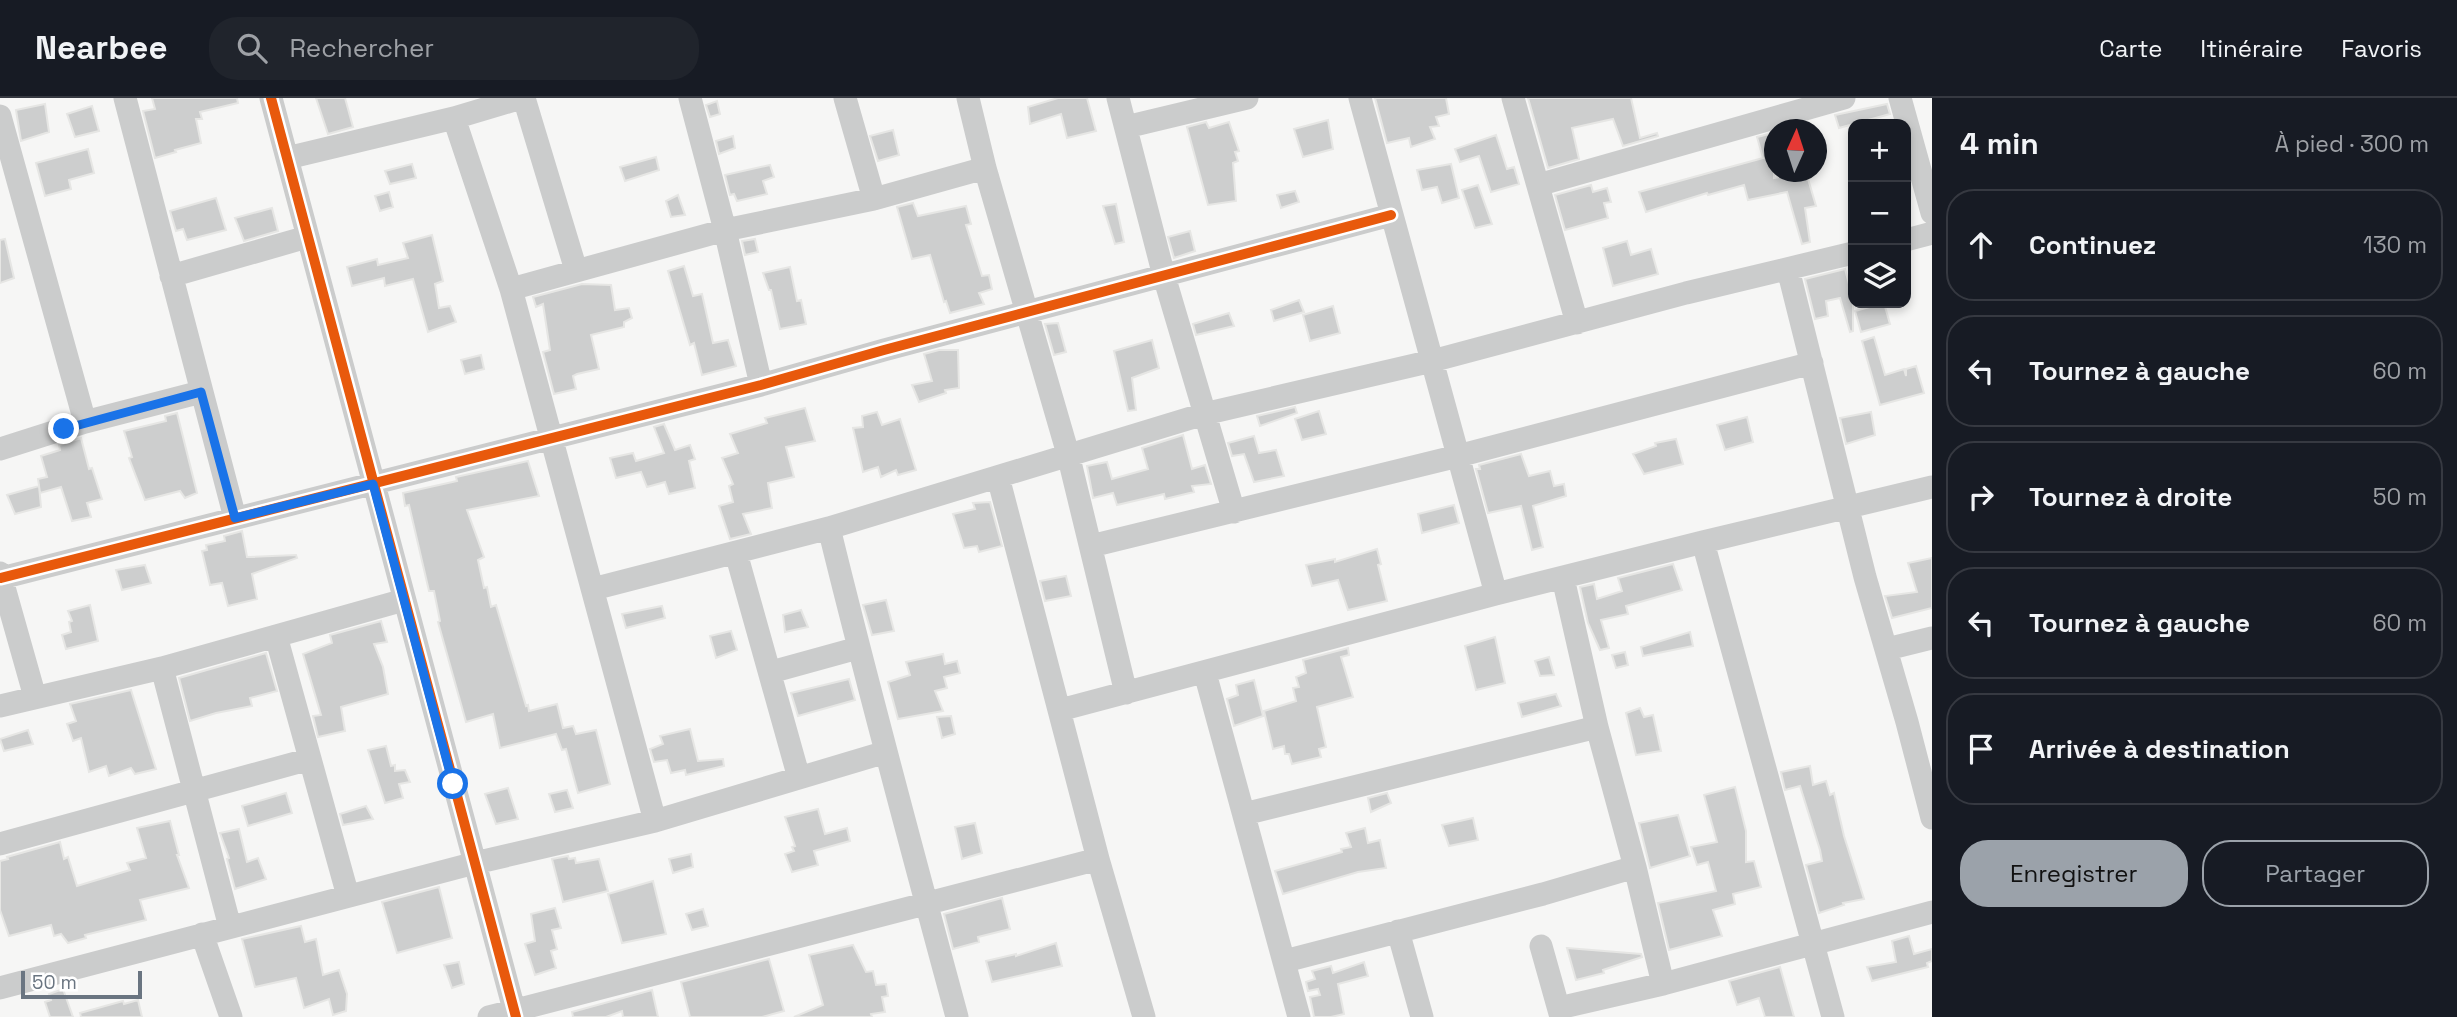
<!DOCTYPE html>
<html lang="fr">
<meta charset="utf-8">
<style>
:root{--surface:#171b24;--page:#20242c;--text:#f1f3f6;--muted:#9ea1a6;--line:#363941;--accent:#9ba2aa}
body{margin:0;font-family:"Space Grotesk",sans-serif;background:var(--page);color:var(--text)}
.controls{position:absolute;right:21px;top:21px;display:grid;overflow:hidden;border-radius:14px;box-shadow:0 4px 10px #0003}
.controls button{width:63px;height:63px;display:grid;place-items:center;padding:0;border:0;border-bottom:2px solid var(--line);background:var(--surface);color:var(--text);font:35px sans-serif}
.compass{position:absolute;left:1764px;top:21px;width:63px;height:63px;border-radius:50%;background:var(--surface);box-shadow:0 4px 10px #0003;rotate:3deg}
.scale{position:absolute;left:21px;bottom:18px;width:121px;box-sizing:border-box;padding-left:7px;border:4px solid #6a7581;border-top:0;font-size:19px;line-height:24px;white-space:nowrap;color:#6a7581;-webkit-text-stroke:5px #fff;paint-order:stroke}
.stop{position:absolute;width:21px;height:21px;margin:-16px;border:5px solid #1a73e8;border-radius:50%;background:#fff}
.stop.end{background:#1a73e8;border-color:#fff;box-shadow:0 2px 7px #0008}
.list{margin:0;padding:0;list-style:none}
h2{display:flex;justify-content:space-between;align-items:center;height:91px;margin:0;padding:0 28px;font-size:30px}
h2 small{font-size:23px;font-weight:400;color:var(--muted)}
.list li{display:grid;grid-template-columns:46px 1fr auto;gap:21px;align-items:center;box-sizing:border-box;height:112px;margin:0 14px 14px;padding:0 14px;border:2px solid var(--line);border-radius:28px}
.list b{display:block;font-size:26px;white-space:nowrap}
.list em{font-size:23px;font-style:normal;color:var(--muted)}
.actions{display:flex;gap:14px;padding:21px 28px}
.actions a{flex:1;padding:16px 0;border:2px solid var(--accent);border-radius:28px;text-align:center;font-size:24px;color:var(--accent)}
.actions .main{background:var(--accent);color:#111}
.icon{flex:none;width:38px;height:38px;fill:none;stroke:currentColor;stroke-width:2;stroke-linecap:round;stroke-linejoin:round}
.map{position:relative;flex:none;width:1932px;height:919px;overflow:hidden}
header{display:flex;align-items:center;gap:42px;box-sizing:border-box;height:98px;padding:0 35px;background:var(--surface);border-bottom:2px solid var(--line)}
header strong{font-size:33px}
nav{display:flex;gap:38px;margin-inline-start:auto;font-size:24px}
.search{width:490px;height:63px;background:var(--page);display:flex;align-items:center;gap:18px;box-sizing:border-box;padding:0 24px;border-radius:28px;color:var(--muted);font-size:26px}
main{display:flex}
aside{flex:1;background:var(--surface)}
.map>svg:first-child{display:block}
</style>
<header>
<strong>Nearbee</strong>
<div class="search"><svg class="icon" aria-label="search" viewBox="0 0 24 24"><circle cx="10" cy="10" r="6"/><path d="M15 15l6 6"/></svg>Rechercher</div>
<nav><a>Carte</a><a>Itinéraire</a><a>Favoris</a></nav>
</header>
<main>
<div class="map">
<svg width="1932" height="919" viewBox="0 0 1932 919">
<rect width="100%" height="100%" fill="#f6f6f5"/>
<path fill="#cdcece" stroke="#e6e6e4" stroke-width="2" d="M152,0H237L238,5L200,14L202,21H196L201,45L175,52L176,54L155,60L143,13L155,11Z
M316,0H345L353,29L328,36Z
M1058,0H1087L1096,33L1067,40L1061,16L1030,26L1028,9Z
M1375,0H1446L1449,16L1436,19L1439,28L1430,29L1435,41L1411,49L1409,40L1387,45Z
M1528,0H1631L1640,40L1657,35L1658,38L1623,48L1613,21L1572,30L1579,61L1548,70Z
M717,3L720,16L710,19L706,7Z
M45,6L49,34L21,43L16,12Z
M1887,6L1890,16L1839,30L1835,17Z
M92,8L99,33L75,39L67,16Z
M1328,22L1333,51L1303,59L1294,31Z
M1206,24L1209,30L1229,24L1239,53L1235,54L1238,63L1233,65L1236,103L1208,107L1187,29Z
M893,32L899,57L878,63L870,38Z
M1769,36L1774,56V80L1806,74L1816,108L1805,110L1810,144L1802,146L1787,94L1748,102L1744,87L1708,97L1707,95L1646,114L1639,94L1763,60L1757,39Z
M1496,37L1507,71L1514,69L1519,86L1491,94L1479,58L1460,64L1455,51Z
M733,38L735,50L719,56L716,43Z
M88,51L94,75L69,82L71,91L45,98L36,65Z
M656,59L659,72L625,83L620,69Z
M412,66L416,80L390,86L385,73Z
M1451,66L1459,100L1442,105L1437,89L1422,92L1417,72Z
M770,67L774,79L763,83L767,96L737,103L734,96L730,97L725,77Z
M1478,87L1492,126L1475,130L1462,92Z
M1591,87L1593,94L1607,90L1611,104L1604,105L1608,120L1565,132L1555,97Z
M1295,93L1299,104L1281,110L1277,97Z
M389,94L393,109L380,113L375,98Z
M678,97L685,117L671,119L666,103Z
M216,100L226,132L187,142L183,131L176,133L170,113Z
M913,105L918,118L966,108L971,126L966,127L982,178L989,177L992,191L979,195L984,206L950,215L946,203L944,204L930,157L912,161L897,109Z
M1116,106L1124,144L1115,146L1103,108Z
M272,110L278,133L244,143L235,120Z
M1190,133L1195,153L1174,160L1168,139Z
M432,137L443,183L435,186L439,210L450,208L456,224L428,234L413,181L385,188L384,180L352,188L347,169L377,161L378,167L408,160L403,145Z
M5,141L14,180L0,185V142Z
M755,141L758,154L745,157L742,143Z
M1627,143L1631,157L1651,151L1658,176L1613,188L1603,150Z
M684,168L693,198L702,196L713,245L728,242L736,268L702,277L694,245L690,247L668,173Z
M790,169L797,203L801,202L806,226L780,231L771,192H769L763,175Z
M1845,171L1853,201V233L1850,234L1840,200L1826,203L1828,218L1815,221L1805,181Z
M582,186L611,187L615,212L629,210L632,220L624,224V229L591,237L599,271L577,276L573,278L576,291L554,296L543,254L550,252L543,206L536,209L533,199Z
M1299,202L1304,214L1274,223L1271,212Z
M1884,205L1890,226L1861,234L1855,213Z
M1333,208L1340,235L1310,243L1303,217Z
M1229,215L1234,228L1196,237L1193,226Z
M1058,225L1066,254L1054,257L1045,226Z
M1874,239L1885,277L1904,271L1906,278V271L1916,268L1924,295L1880,307L1862,243Z
M1152,242L1159,270L1132,280L1136,312L1128,313L1114,253Z
M939,252H958L959,290L945,292L946,295L919,304L912,287L932,283L924,256Z
M481,257L484,271L465,276L461,262Z
M1295,309L1297,315L1260,328L1257,318Z
M805,310L815,343L786,349L794,379L768,385L772,410L743,416L751,436L730,441L719,408L733,404L729,388L733,386L722,360L738,355L730,336L767,325L765,320Z
M1319,313L1326,336L1302,342L1295,321Z
M877,314L882,327L900,321L916,372L898,377L896,372L881,379L878,369L863,374L853,330L863,329L862,318Z
M1871,314L1875,337L1846,346L1840,320Z
M177,315L197,395L185,400L180,393L145,402L129,360L132,359L124,333L166,323L165,318Z
M1747,319L1753,344L1725,352L1717,327Z
M664,326L675,352L690,347L695,361L689,363L695,390L669,396L665,384L647,389L641,374L616,380L610,360L633,355L636,363L664,355L654,329Z
M1183,337L1192,371L1205,367L1211,386L1192,388L1194,394L1165,401L1164,396L1117,407L1113,395L1093,400L1087,368L1107,364L1112,381L1148,371L1142,350Z
M1254,338L1259,355L1276,352L1284,378L1254,384L1244,356L1232,358L1228,345Z
M81,340L89,371L92,370L102,401L87,405L91,419L72,423L61,389L40,395L38,381L47,379L41,358L60,352L59,347Z
M1676,341L1683,366L1644,376L1633,356L1656,348L1655,345Z
M1521,356L1529,378L1550,373L1554,388L1564,386L1566,398L1533,408L1543,449L1532,452L1521,408L1488,415L1476,371H1480L1479,367Z
M528,363L539,398L467,412L484,459L478,462L484,490L487,489L491,509L496,507L526,608L528,607L529,613L557,606L563,630L573,628L576,636L596,632L610,686L578,695L566,651L562,652L556,636L500,650L493,616L466,624L438,524L440,523L434,493H429L409,407L405,408L403,395L457,383L456,379Z
M39,388L41,409L15,416L7,397Z
M990,404L1002,448L979,454L977,448L964,450L953,416L975,411L973,405Z
M1454,407L1459,425L1422,435L1418,416Z
M242,433L247,459L296,457L297,460L252,476L257,501L228,508L222,485L210,487L202,453L207,452L206,447L225,443L224,438Z
M1377,451L1381,466L1378,467L1387,503L1348,512L1338,482L1312,488L1306,467L1335,461V464Z
M1932,460V510L1892,520L1885,498L1917,494L1908,465Z
M1673,466L1682,492L1626,508L1628,516L1601,522L1609,550L1600,552L1588,525L1580,489L1594,486L1597,501L1622,493L1618,480Z
M145,467L151,485L122,492L116,472Z
M1066,478L1071,498L1045,503L1040,483Z
M886,502L894,533L872,537L863,507Z
M90,507L98,543L66,551L62,537L71,534L69,524L72,523L68,513Z
M662,508L665,520L626,530L622,516Z
M801,512L808,529L785,534L783,517Z
M381,523L387,544L374,546L383,569L388,596L341,609L345,633L318,639L313,618L321,617L303,556L332,545L330,537Z
M731,533L737,552L716,560L710,538Z
M1690,534L1693,548L1643,558L1641,549Z
M1495,539L1505,585L1476,592L1465,548Z
M1348,550L1349,557L1341,559L1353,599L1317,609L1326,649L1319,651L1321,659L1292,666L1289,656H1285L1284,648L1273,651L1264,613L1296,603L1293,590L1299,589L1296,579L1306,575L1303,562Z
M1625,554L1628,567L1616,570L1612,557Z
M266,555L277,593L250,600L252,608L216,615L190,623L179,580Z
M943,556L945,566L957,563L960,575L944,579L947,590L935,593L943,613L898,621L888,584L910,577L906,564Z
M1549,559L1554,577L1540,578L1535,563Z
M849,581L855,602L798,618L791,595Z
M1254,582L1263,618L1234,628L1227,601L1238,597L1236,587Z
M131,592L156,671L135,676L131,670L109,678L106,668L89,674L81,640L73,643L67,626L76,623L70,606Z
M1556,596L1561,608L1522,619L1518,605Z
M1640,610L1644,619L1653,617L1661,653L1636,657L1626,615Z
M951,618L955,636L942,640L937,619Z
M690,631L698,663L723,661L724,668L686,677L685,672L671,675L667,662L654,664L650,651L663,646L660,638Z
M28,632L33,646L4,653L0,641Z
M386,648L391,668L395,667V673L405,672L410,684L399,686L403,700L385,705L368,652Z
M1810,668L1813,687L1826,683L1830,697L1834,695L1844,738L1864,801L1843,805L1844,807L1819,815L1806,767L1822,763L1820,752L1800,688L1785,692L1781,674Z
M1735,689L1746,733V764L1754,763L1761,789L1733,796L1735,806L1713,812L1722,838L1669,852L1658,805L1716,793L1708,764L1697,767L1691,749L1717,744L1704,697Z
M508,690L518,721L496,726L485,696Z
M567,692L573,710L555,714L549,696Z
M286,695L292,715L248,728L242,708Z
M1387,695L1391,705L1371,714L1368,700Z
M366,708L373,721L343,727L340,716Z
M818,711L825,736L847,730L850,743L814,753L818,767L792,774L785,756L794,753L792,749L795,748L785,719Z
M1678,717L1690,758L1650,770L1639,725Z
M1473,720L1478,742L1449,748L1442,727Z
M170,723L179,757H177L189,790L140,802L146,822L85,837L86,840L68,845L61,836L54,838L51,827L9,838L0,812V763L8,761L7,759L60,744L64,761L68,759L77,788L130,772L127,765L146,760L137,730Z
M975,725L982,755L962,761L955,729Z
M1365,730L1368,745L1380,742L1386,770L1358,774L1283,796L1275,773L1342,754L1341,751L1351,749L1346,735Z
M239,731L247,764L258,760L266,781L235,791L227,761L229,760L220,735Z
M691,756L693,769L673,775L669,761Z
M568,758L569,761L575,760L576,765L599,761L608,793L563,804L552,761Z
M653,783L666,836L622,845L608,796Z
M439,789L452,840L397,855L382,804Z
M1002,800L1010,831L978,839L979,844L953,851L944,816Z
M555,810L561,830L552,832L557,851L551,853L556,870L535,877L525,846L535,843L531,816Z
M703,811L708,828L692,832L686,816Z
M301,828L305,844L316,841L323,877L339,872L347,896L346,913L333,917L329,901L304,910L296,880L255,889L242,841Z
M1909,838L1914,856L1932,851V863L1927,865L1928,869L1872,883L1867,869L1896,864L1892,843Z
M1056,845L1062,868L992,884L986,863L1016,856V858Z
M853,847L866,874L873,873L876,887L886,886L888,898L882,899L885,914L871,916L872,919H794L823,907L809,857Z
M1567,850L1641,856L1642,859L1603,872L1604,875L1576,882Z
M769,861L784,913L762,919H690L681,884Z
M459,864L464,886L452,890L444,867Z
M1364,864L1368,878L1338,886L1344,916L1331,919H1314L1310,899L1320,897L1318,891L1308,893L1306,884L1315,881L1312,873L1331,868L1333,875Z
M1780,869L1794,919H1765L1759,900L1737,907L1729,883Z
M63,891L73,919H50L45,904L51,902L49,896Z
M652,892L658,919H623L622,913L606,919H573L572,914Z
M138,902L142,919H81L80,915L123,903L124,906Z"/>
<g fill="none" stroke-linecap="round" stroke-linejoin="round">
<path stroke="#cbcccc" stroke-width="23" d="M125,0L235,420
M271,0L516,919
M524,0L576,172
M690,0L725,132L761,287
M845,0L874,101
M968,0L985,70L1068,356L1126,595
M1118,0L1164,178L1234,414
M1360,0L1496,496
M1513,0L1577,225
M1900,0L1932,115
M0,18L85,324
M454,20L511,191L655,723
M1126,29L1247,0
M287,60L454,20L521,0
M1538,87L1844,0
M1906,142L1932,135
M1788,171L1865,479L1907,624L1932,720
M171,178L307,139
M511,191L725,132L874,101L985,70
M0,351L85,324L201,294
M998,379L1098,761L1144,919
M829,430C869,594 913,756 957,919
M1703,444L1833,919
M1091,448L1458,358L1812,265
M736,455L799,680
M0,475L35,599
M1,480L761,287L884,252L1391,117
M1563,480L1597,629L1635,769L1663,886
M593,491L829,430L1204,316L1432,263L1686,195L1853,155
M276,538L348,798
M1887,551L1932,540
M162,570L230,829
M771,574L858,550
M1205,575L1299,919
M0,608L162,570L404,502
M1060,612L1496,496L1703,444L1932,389
M1244,716L1597,629
M0,746L310,661
M1398,833L1422,919
M202,836L231,919
M1541,848L1561,919
M1285,863L1543,796L1635,769
M0,890L475,765L655,723L886,654
M1559,910L1663,886L1932,814
M489,919L1098,761"/>
<g stroke="#fff" stroke-width="15">
<path id="cycleway" d="M271,0L516,919
M1,480L761,287L884,252L1391,117"/>
</g>
<use href="#cycleway" stroke="#e8590c" stroke-width="10"/>
</g>
<g fill="none" stroke-linecap="round" stroke-linejoin="round">
<path stroke="#1a73e8" stroke-width="9" d="M64,331L201,294L235,420L373,386L453,686"/>
</g>
</svg>
<div class="controls">
<button>+</button>
<button>−</button>
<button><svg class="icon" aria-label="layers" viewBox="0 0 24 24"><path d="M12 4l9 5-9 5-9-5zM3 14l9 5 9-5"/></svg></button>
</div>
<svg class="compass" viewBox="-18 -18 36 36"><path d="M0-13l5 13h-10z" fill="#e53935"/><path d="M0 13l5-13h-10z" fill="#9ea1a6"/></svg>
<div class="scale">50 m</div>
<div class="stop" style="left:453px;top:686px"></div>
<div class="stop end" style="left:64px;top:331px"></div>
</div>
<aside>
<h2>4 min<small>À pied · 300 m</small></h2>
<ul class="list">
<li><svg class="icon" aria-label="ahead" viewBox="0 0 24 24"><path d="M12 20V5M6 11l6-6 6 6"/></svg><div><b>Continuez</b></div><em>130 m</em></li>
<li><svg class="icon" aria-label="left" viewBox="0 0 24 24"><path d="M17 20v-9H6M10 6l-5 5 5 5"/></svg><div><b>Tournez à gauche</b></div><em>60 m</em></li>
<li><svg class="icon" aria-label="right" viewBox="0 0 24 24"><path d="M7 20v-9h11M14 6l5 5-5 5"/></svg><div><b>Tournez à droite</b></div><em>50 m</em></li>
<li><svg class="icon" aria-label="left" viewBox="0 0 24 24"><path d="M17 20v-9H6M10 6l-5 5 5 5"/></svg><div><b>Tournez à gauche</b></div><em>60 m</em></li>
<li><svg class="icon" aria-label="arrive" viewBox="0 0 24 24"><path d="M6 21V4h12l-3 4 3 4H6"/></svg><div><b>Arrivée à destination</b></div></li>
</ul>
<div class="actions"><a class="main">Enregistrer</a><a>Partager</a></div>
</aside>
</main>
